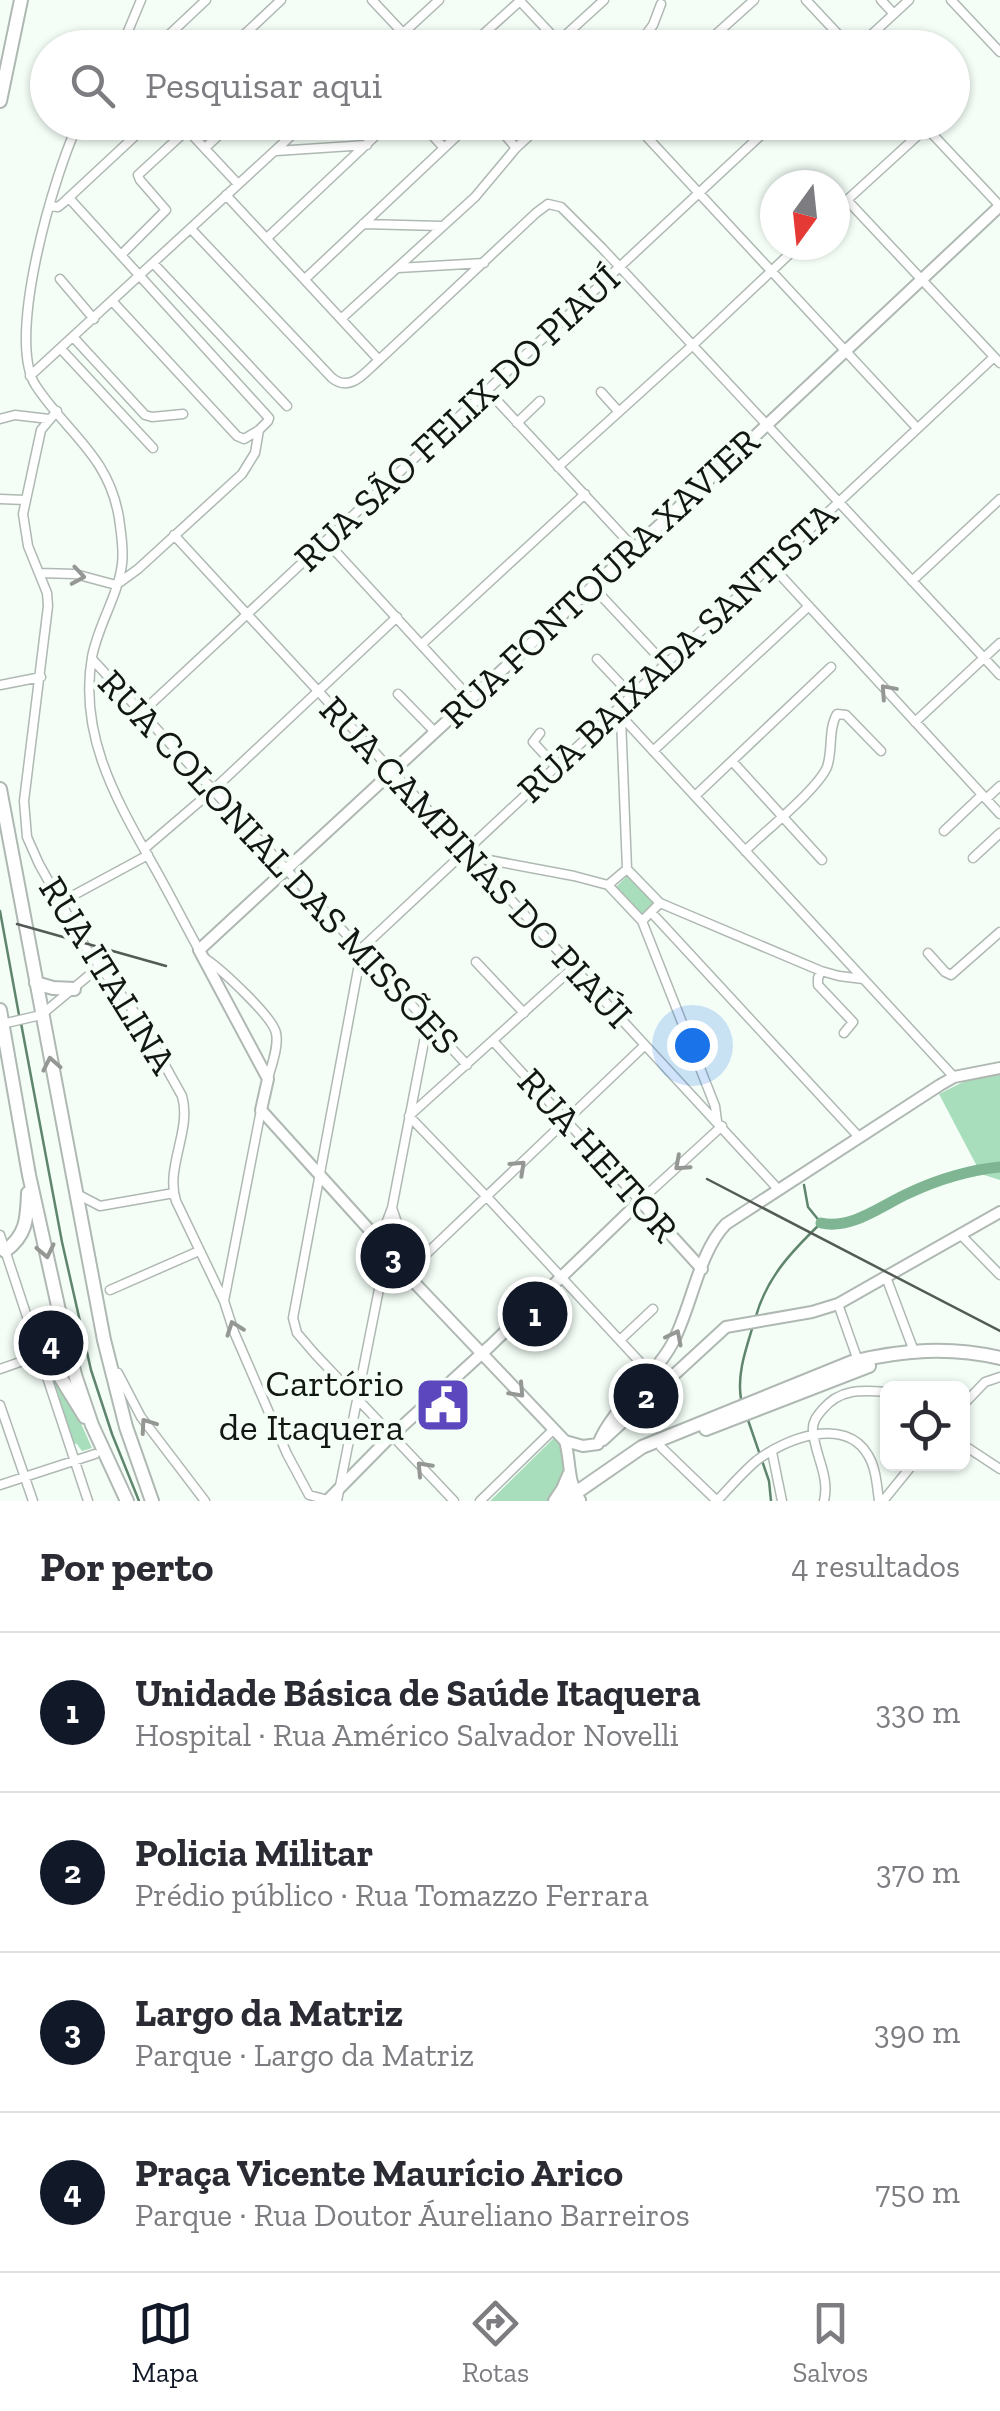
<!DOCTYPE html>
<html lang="pt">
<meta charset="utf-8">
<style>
:root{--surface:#fff;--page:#f2f2f3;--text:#2b2b33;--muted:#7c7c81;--line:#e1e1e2;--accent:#111827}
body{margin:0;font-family:"Zilla Slab",serif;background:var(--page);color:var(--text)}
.controls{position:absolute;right:30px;bottom:30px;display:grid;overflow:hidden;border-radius:15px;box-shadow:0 2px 8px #0004}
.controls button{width:90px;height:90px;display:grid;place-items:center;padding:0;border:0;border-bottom:2px solid var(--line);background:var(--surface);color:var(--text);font:50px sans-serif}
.compass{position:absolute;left:760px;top:170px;width:90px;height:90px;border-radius:50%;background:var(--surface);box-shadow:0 2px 8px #0004;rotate:195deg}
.you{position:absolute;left:692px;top:1045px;width:35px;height:35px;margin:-25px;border:8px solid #fff;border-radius:50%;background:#1a73e8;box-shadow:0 0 0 15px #1a73e833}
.badge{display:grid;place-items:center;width:65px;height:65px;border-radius:50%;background:var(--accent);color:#fff;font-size:32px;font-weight:700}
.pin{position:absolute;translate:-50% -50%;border:5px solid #fff;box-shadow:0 2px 10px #0006}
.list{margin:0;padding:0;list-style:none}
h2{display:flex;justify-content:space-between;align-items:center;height:130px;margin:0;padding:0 40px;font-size:42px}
h2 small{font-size:32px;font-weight:400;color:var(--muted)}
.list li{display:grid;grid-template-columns:65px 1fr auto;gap:30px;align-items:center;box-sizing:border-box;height:160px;padding:0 40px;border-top:2px solid var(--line)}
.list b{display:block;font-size:38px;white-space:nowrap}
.list p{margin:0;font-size:32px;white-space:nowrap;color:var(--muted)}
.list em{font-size:32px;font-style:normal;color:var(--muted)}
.icon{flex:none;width:55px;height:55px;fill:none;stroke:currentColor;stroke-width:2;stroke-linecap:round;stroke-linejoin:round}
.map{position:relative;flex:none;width:1000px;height:1501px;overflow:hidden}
.search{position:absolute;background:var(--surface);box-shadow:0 2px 8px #0004;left:30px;right:30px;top:30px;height:110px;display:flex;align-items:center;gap:25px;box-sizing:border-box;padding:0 35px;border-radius:55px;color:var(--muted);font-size:38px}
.sheet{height:770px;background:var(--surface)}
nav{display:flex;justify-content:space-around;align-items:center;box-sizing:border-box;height:140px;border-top:2px solid var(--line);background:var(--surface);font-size:28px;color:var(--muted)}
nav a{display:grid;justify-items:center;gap:5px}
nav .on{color:var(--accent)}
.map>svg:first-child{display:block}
</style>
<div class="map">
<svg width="1000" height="1501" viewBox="0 0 1000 1501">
<rect width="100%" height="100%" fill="#f4fef7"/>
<path fill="#a8debb" d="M629,874L656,903L640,917L614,889Z
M1000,1075V1180L981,1174L939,1094L967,1080Z
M370 1258a23 23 0 1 1 46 0a23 23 0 1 1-46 0Z
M52,1374L67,1392L92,1448L82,1451L76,1443L74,1446Z
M556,1436C576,1456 563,1480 551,1501H490Z"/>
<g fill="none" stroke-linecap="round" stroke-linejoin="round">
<path stroke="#5f866d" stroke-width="2.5" d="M0,911L19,1015
M21,1023L62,1242L91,1370L112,1434L139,1501
M756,1316C767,1277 792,1251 821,1223L808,1207L804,1185
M741,1399C737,1375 745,1352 752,1329
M748,1420L769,1481L771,1501"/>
<path stroke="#7fb593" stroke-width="11" d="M821,1223C852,1230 882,1205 909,1193C937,1180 970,1170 1000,1167"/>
<g stroke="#afb8b2" stroke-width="11">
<path id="minor" d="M372,0L403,33
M519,0L564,48
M806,0L851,48
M881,0L894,14
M951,0L1000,52
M558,42L604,0
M121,48L141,0
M155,48L206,0
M230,48L281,0
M387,48L439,0
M468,48L521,0
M636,48L653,25L661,4
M706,48L704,45L754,0
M857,48L909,0
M46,58L48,59
M79,122C55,171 5,339 36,386C67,433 109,456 119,518C121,533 124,549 122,564C118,596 98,625 92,657C79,731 113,794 148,856C166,887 182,919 199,950
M180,122L238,184
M420,122L444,148
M494,122L516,148
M633,122L917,428
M921,122L1000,206
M205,148L233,122
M276,151L367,145
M226,195L379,360
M69,198L269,418L268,421L259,430L255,453L242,474L138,569L116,585
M847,200L1000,363
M50,206L58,207L63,203L150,122
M835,211L926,128
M363,224L441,226
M191,229L332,378C351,393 365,372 379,360L536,213L548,204L561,207L602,248L1000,675
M267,238L390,122
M121,255L166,210L140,180L138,175L187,130
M153,263L287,406
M398,268L484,263
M60,279L94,319
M305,279L459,134
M113,302L237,436L244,439L259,430
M342,318L475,197L516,148L544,122
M74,338L145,415L152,417L183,414
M61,349L153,448
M30,376L306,122
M488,391L634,548
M601,392L619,412
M57,411L41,430L23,514L28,546L47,593L48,606L24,801L27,837L39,864L86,948L138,1017L182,1096C192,1130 165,1167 176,1201L224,1301L234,1332L287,1454L309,1495L328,1500
M0,419L15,415L49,419
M517,423L540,401
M558,467L694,344L799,245
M0,499L25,500
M174,535L778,1189
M326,541L470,698
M771,565L1000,814
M40,573L75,574L116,585
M912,581L1000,499
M592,586L665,664
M422,644L585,494
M92,659L467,1065
M597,659L631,695
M0,685L41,677
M398,694L434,731
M140,714L775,122
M621,716L954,1077
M621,718L627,869
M915,722L1000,643
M540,733L533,742L555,766
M653,751L809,606
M732,761L822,860
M695,796L831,667
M986,799L1000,786
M944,831L982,795
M144,849L213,790L397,617
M745,851C764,832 818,789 827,767C833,750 828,729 837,714L846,715L881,751
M473,857L574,876L608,885
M973,858L1000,833
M61,902L148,855
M660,903L821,971L839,976L863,979
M651,912L859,1137
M642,921L660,903L627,869L608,885L642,921L715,1106L717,1121
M928,953L945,972L951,975L1000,932
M206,959C221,969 273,1017 276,1033C279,1047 271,1066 268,1079
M476,962L524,1013
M574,967L409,1116L487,1197L650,1373
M821,971L818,978V985L853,1022L844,1033
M2,1024L41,1015L99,967
M493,1041L640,1201L722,1126
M77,1194L100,1206L174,1193
M392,1208L399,1228
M384,1229L392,1208L428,1021
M960,1234L1000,1275
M0,1235L88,1501
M422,1258L645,1045
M886,1277L912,1346
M110,1290L199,1251
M224,1301L261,1110
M838,1304L856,1355
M620,1340L653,1309
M0,1369L40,1355
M118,1373L141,1417L205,1501
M0,1405L33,1501
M962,1406L985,1382L1000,1377
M962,1444L1000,1469
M661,1447L717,1501
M772,1452L782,1501
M0,1485L95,1454
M337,1501L380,1284
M454,1501L315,1354L297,1333L293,1318L362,948L994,357
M480,1501L554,1429
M717,1501C729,1488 742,1473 756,1461C784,1439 845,1415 868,1455C876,1468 877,1486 879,1501
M824,1501C830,1476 815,1456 813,1431C812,1422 817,1416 822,1410C840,1388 862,1390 888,1392
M883,1501L913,1464"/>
</g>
<g stroke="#afb8b2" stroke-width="14">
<path id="major" d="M364 1257a29 29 0 1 1 58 0a29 29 0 1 1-58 0Z
M374,1235L261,1110L268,1079L199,950L706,482L1000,206
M412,1280L565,1441C571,1462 567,1481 580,1500
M603,1440L726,1327L812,1312L838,1304L1000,1212
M565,1441L583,1446L598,1444
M598,1444C612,1408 653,1379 672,1344C692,1307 698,1253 726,1224L940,1085L954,1077L1000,1068
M327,1501L386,1441L490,1346L640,1201L702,1269"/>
</g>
<g stroke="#afb8b2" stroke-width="16">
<path id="highway" d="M0,101L21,0
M0,789L104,1340L126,1427L152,1501
M36,983L53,988L74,989
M0,1010L29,1175L64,1333L76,1378L92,1425L127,1501
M5,1251C27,1235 27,1218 28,1193
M40,1355L59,1375L85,1417
M706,1429L869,1366
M555,1501L563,1489L569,1475
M564,1501L642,1447L852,1362C902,1350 949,1346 1000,1358"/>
</g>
<use href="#minor" stroke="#fff" stroke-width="8"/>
<use href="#major" stroke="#fff" stroke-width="10"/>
<use href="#highway" stroke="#fff" stroke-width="12"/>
<path stroke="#545a55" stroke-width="2.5" d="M17,924L166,966
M707,1179L1000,1331"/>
</g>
<defs><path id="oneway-chevron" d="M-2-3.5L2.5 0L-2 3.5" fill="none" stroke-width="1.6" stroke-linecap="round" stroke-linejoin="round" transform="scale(2.5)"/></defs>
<g stroke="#959795">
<use href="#oneway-chevron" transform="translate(78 576) rotate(9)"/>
<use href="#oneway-chevron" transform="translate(887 691) rotate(-132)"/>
<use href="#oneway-chevron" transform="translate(51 1064) rotate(-101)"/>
<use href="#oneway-chevron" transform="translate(681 1164) rotate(138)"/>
<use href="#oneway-chevron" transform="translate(519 1167) rotate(-43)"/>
<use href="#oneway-chevron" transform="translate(46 1251) rotate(78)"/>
<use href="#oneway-chevron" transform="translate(234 1328) rotate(-110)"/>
<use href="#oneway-chevron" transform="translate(675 1337) rotate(-63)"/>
<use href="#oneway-chevron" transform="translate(518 1391) rotate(47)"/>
<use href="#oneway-chevron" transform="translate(147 1425) rotate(-125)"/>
<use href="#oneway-chevron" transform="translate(423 1468) rotate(-133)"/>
</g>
<defs>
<g id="civic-square" transform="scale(2.875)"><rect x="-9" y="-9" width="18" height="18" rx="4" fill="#5d47bf" stroke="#f4fef7"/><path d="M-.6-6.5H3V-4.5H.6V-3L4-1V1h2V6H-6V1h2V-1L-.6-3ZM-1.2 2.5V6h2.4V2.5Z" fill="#fff"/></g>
</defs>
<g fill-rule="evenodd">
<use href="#civic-square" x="443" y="1405"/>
</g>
<g text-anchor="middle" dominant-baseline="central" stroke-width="9" stroke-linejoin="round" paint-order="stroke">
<g font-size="38" fill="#131714" stroke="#f4fef7">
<text transform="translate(457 418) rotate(-43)">RUA SÃO FELIX DO PIAUÍ</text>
<text transform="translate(600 578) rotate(-43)">RUA FONTOURA XAVIER</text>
<text transform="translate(677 652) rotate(-43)">RUA BAIXADA SANTISTA</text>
<text transform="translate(279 862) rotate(47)">RUA COLONIAL DAS MISSÕES</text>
<text transform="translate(476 862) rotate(47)">RUA CAMPINAS DO PIAÚI</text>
<text transform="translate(108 975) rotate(58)">RUA ITALINA</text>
<text transform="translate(598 1155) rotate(48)">RUA HEITOR</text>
</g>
<g font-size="38" fill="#131714" stroke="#f4fef7" text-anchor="end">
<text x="404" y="1383">Cartório<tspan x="404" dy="44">de Itaquera</tspan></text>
</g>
</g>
</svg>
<div class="controls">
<button><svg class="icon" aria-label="locate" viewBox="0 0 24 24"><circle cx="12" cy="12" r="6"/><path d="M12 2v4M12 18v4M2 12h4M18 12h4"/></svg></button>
</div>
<svg class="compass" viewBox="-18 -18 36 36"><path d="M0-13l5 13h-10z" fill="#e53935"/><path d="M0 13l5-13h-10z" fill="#7c7c81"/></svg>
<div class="you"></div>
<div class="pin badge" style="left:535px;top:1314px">1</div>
<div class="pin badge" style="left:646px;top:1396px">2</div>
<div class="pin badge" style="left:393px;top:1256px">3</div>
<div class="pin badge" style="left:51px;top:1343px">4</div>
<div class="search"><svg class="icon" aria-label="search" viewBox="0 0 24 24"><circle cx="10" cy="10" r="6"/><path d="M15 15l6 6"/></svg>Pesquisar aqui</div>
</div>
<section class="sheet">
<h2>Por perto<small>4 resultados</small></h2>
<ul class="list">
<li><span class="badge">1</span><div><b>Unidade Básica de Saúde Itaquera</b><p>Hospital · Rua Américo Salvador Novelli</p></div><em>330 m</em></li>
<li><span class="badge">2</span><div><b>Policia Militar</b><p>Prédio público · Rua Tomazzo Ferrara</p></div><em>370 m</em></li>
<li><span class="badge">3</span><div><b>Largo da Matriz</b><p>Parque · Largo da Matriz</p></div><em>390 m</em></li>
<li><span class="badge">4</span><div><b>Praça Vicente Maurício Arico</b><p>Parque · Rua Doutor Áureliano Barreiros</p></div><em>750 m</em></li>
</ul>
</section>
<nav>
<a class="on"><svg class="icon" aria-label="map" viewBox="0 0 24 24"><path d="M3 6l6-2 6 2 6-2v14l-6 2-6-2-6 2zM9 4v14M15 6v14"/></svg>Mapa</a>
<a><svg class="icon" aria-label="directions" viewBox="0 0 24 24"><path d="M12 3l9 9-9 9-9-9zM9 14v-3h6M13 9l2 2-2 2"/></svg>Rotas</a>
<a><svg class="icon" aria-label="saved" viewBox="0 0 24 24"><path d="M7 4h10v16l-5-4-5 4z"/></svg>Salvos</a>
</nav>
